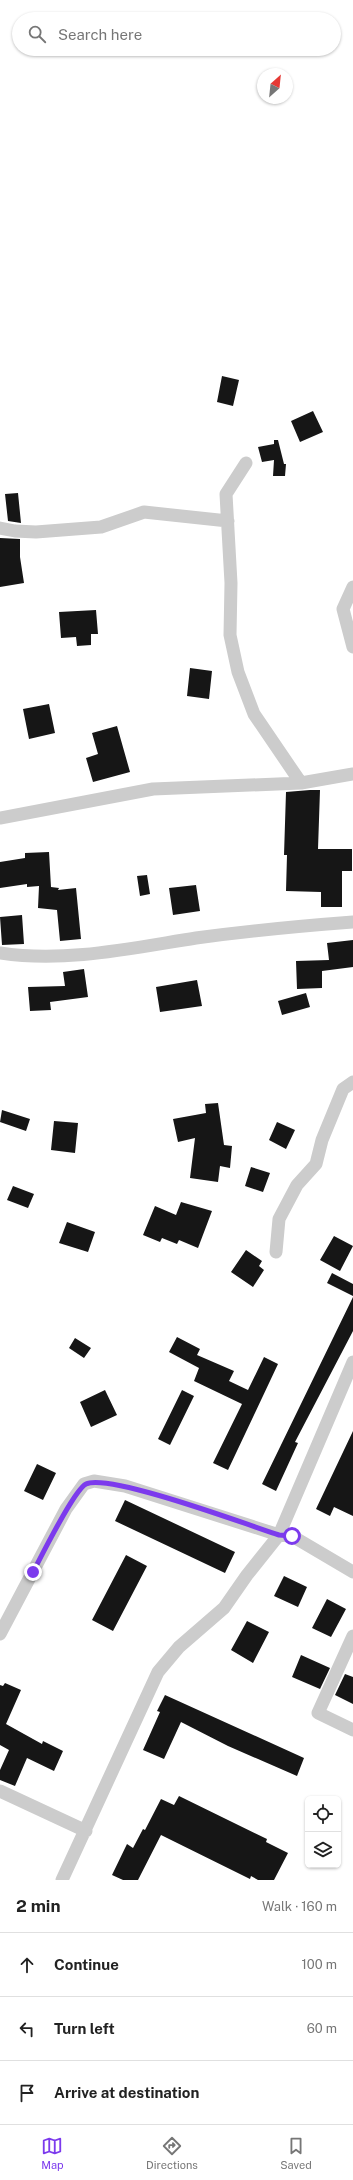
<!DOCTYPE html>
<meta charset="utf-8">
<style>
:root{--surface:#fff;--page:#f2f2f2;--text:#222;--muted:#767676;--line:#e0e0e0;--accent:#7c3aed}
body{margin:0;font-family:"Public Sans",sans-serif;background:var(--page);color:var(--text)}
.controls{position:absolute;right:12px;bottom:12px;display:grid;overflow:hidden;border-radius:6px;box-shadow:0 1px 3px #0004}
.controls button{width:36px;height:36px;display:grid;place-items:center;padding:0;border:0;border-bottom:1px solid var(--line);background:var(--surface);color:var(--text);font:20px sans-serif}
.compass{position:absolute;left:257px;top:68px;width:36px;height:36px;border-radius:50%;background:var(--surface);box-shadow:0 1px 3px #0004;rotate:27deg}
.stop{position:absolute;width:12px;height:12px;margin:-9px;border:3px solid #7c3aed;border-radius:50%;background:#fff}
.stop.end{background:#7c3aed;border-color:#fff;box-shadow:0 1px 4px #0008}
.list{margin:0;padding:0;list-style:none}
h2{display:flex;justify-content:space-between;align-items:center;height:52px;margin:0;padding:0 16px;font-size:17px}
h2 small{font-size:13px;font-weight:400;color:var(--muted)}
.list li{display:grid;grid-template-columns:26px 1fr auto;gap:12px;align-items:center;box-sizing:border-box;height:64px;padding:0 16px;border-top:1px solid var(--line)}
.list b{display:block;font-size:15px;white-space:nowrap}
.list em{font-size:13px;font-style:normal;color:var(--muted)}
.icon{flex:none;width:22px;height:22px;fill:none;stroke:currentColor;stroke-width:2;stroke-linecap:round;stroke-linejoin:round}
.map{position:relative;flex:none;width:353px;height:1880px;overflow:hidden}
.search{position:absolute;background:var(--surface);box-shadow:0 1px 3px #0004;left:12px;right:12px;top:12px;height:44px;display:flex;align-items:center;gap:10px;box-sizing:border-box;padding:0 14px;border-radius:22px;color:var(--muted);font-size:15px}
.sheet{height:244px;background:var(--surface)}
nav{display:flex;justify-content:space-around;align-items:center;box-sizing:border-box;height:56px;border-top:1px solid var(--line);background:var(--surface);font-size:11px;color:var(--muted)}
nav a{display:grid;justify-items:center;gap:2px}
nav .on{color:var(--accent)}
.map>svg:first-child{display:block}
</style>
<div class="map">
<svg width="353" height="1880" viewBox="0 0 353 1880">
<rect width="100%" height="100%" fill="#fff"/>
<path fill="#161616" d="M222,376L239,380L233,406L217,402Z
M313,411L323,432L300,442L291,421Z
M274,440H278L284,464H286L285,476H273L274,460L262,462L258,447L274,444Z
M18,493L21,523L8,521L5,494Z
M0,538L20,539V557L24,583L0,587Z
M96,610L98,634H91V645L77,646L76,637L61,638L59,612Z
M190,668L212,671L209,699L187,696Z
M49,704L55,733L29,739L23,709Z
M117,726L130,772L93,782L86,758L98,754L92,733Z
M310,790H320L318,849H352V871H342V907H321V892L286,891L287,855H284L286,792Z
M49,852L51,887L59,888L58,890L76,888L81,939L60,941L57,910L38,908L39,886L27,887V884L0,888V862L25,858V853Z
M147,875L150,894L140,896L137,876Z
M196,885L200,911L173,915L169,888Z
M22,915L24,944L2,945L0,917Z
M353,940V967L322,971V988L297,989L296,961L329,960L327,943Z
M84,969L88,997L50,1002L51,1010L30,1011L28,987L65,986L63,972Z
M197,980L202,1006L160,1012L156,987Z
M306,993L310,1007L282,1015L278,1001Z
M218,1103L224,1145L232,1146L230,1168L220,1166L218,1182L190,1178L195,1138L178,1142L173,1119L206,1113L205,1104Z
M2,1110L30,1119L26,1131L0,1122Z
M54,1121L78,1123L75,1153L51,1150Z
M277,1122L295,1130L286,1149L269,1140Z
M251,1167L270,1173L263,1192L245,1186Z
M13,1186L34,1194L28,1208L7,1200Z
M181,1202L212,1211L198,1248L179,1240L177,1244L162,1238L160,1242L143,1235L155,1206L176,1215Z
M67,1222L95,1232L88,1252L59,1243Z
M334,1236L353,1246L340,1271L320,1260Z
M246,1250L262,1261L259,1266L264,1270L253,1287L231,1272Z
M332,1273L353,1284V1296L327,1283Z
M353,1297V1331L295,1442L298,1443L276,1491L262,1484Z
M177,1337L200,1349L197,1355L234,1371L229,1381L248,1390L264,1357L278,1364L228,1470L213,1463L242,1404L194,1381L199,1368L169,1352Z
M75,1338L91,1348L84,1358L69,1348Z
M105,1390L117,1415L91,1427L80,1402Z
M182,1390L194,1396L170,1445L158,1439Z
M353,1431V1516L334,1507L330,1516L316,1509Z
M37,1464L56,1473L43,1500L24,1491Z
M125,1500L235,1552L225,1573L115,1521Z
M126,1555L147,1566L113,1631L92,1620Z
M284,1576L307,1587L298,1607L274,1596Z
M327,1599L346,1609L331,1637L312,1628Z
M247,1621L269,1632L253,1663L231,1650Z
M301,1655L330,1668L320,1689L292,1677Z
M345,1674L353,1677V1704L335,1695Z
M5,1683L21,1690L6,1724L42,1744L43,1741L63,1751L54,1771L27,1758L15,1786L0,1780V1770L9,1750L0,1745V1685L3,1686Z
M165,1695L304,1758L297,1776L228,1746L181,1722L164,1759L143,1750L160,1712L157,1711Z
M179,1796L267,1839L266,1842L288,1853L274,1880H258L251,1876L250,1879L161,1835L138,1880H123L112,1875L127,1844L133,1848L143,1829L145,1830L161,1799L174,1805Z"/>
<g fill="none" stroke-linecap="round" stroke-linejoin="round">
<path stroke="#ccc" stroke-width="13" d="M246,463L226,494L231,583L230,635L238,672L254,714L301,783
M0,528L15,531L36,532L101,527L144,512L228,521
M353,587L343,609L353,647
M0,818L153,789L301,783L353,774
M0,953C65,963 132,948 196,938C248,931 300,926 353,922
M276,1252L279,1219L297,1185L316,1164L322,1140L343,1089L353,1082
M0,1634L66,1509L84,1484L94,1481L125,1486L279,1535L353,1362
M353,1636L318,1713L353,1730
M0,1791L86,1831
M62,1880L158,1672L179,1647L224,1608L247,1575L279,1535L292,1536L353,1572"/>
</g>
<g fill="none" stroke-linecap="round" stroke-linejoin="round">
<path stroke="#7c3aed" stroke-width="5" d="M33,1572C41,1557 74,1490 86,1484C109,1473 248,1525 279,1535L292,1536"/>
</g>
</svg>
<div class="controls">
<button><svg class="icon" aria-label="locate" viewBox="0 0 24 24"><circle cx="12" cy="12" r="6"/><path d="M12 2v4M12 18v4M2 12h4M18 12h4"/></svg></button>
<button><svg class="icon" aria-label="layers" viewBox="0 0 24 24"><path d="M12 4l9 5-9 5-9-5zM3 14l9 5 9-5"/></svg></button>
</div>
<svg class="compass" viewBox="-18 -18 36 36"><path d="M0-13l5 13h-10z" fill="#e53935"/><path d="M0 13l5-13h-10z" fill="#767676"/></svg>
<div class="stop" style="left:292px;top:1536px"></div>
<div class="stop end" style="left:33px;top:1572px"></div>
<div class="search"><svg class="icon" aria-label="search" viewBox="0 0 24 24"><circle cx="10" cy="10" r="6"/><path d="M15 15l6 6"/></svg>Search here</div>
</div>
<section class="sheet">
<h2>2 min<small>Walk · 160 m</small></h2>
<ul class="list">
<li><svg class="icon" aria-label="ahead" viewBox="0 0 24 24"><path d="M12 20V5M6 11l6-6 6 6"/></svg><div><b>Continue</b></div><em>100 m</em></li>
<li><svg class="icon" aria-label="left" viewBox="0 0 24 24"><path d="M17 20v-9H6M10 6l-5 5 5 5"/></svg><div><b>Turn left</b></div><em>60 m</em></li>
<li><svg class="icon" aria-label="arrive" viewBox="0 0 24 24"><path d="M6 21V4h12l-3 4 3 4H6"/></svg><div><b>Arrive at destination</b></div></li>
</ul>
</section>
<nav>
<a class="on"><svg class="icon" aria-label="map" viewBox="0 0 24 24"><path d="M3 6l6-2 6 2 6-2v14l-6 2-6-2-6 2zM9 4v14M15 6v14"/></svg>Map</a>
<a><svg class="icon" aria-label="directions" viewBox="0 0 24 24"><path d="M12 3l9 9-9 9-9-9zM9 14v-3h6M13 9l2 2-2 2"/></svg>Directions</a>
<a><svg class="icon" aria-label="saved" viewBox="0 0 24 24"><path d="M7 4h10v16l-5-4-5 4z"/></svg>Saved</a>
</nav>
